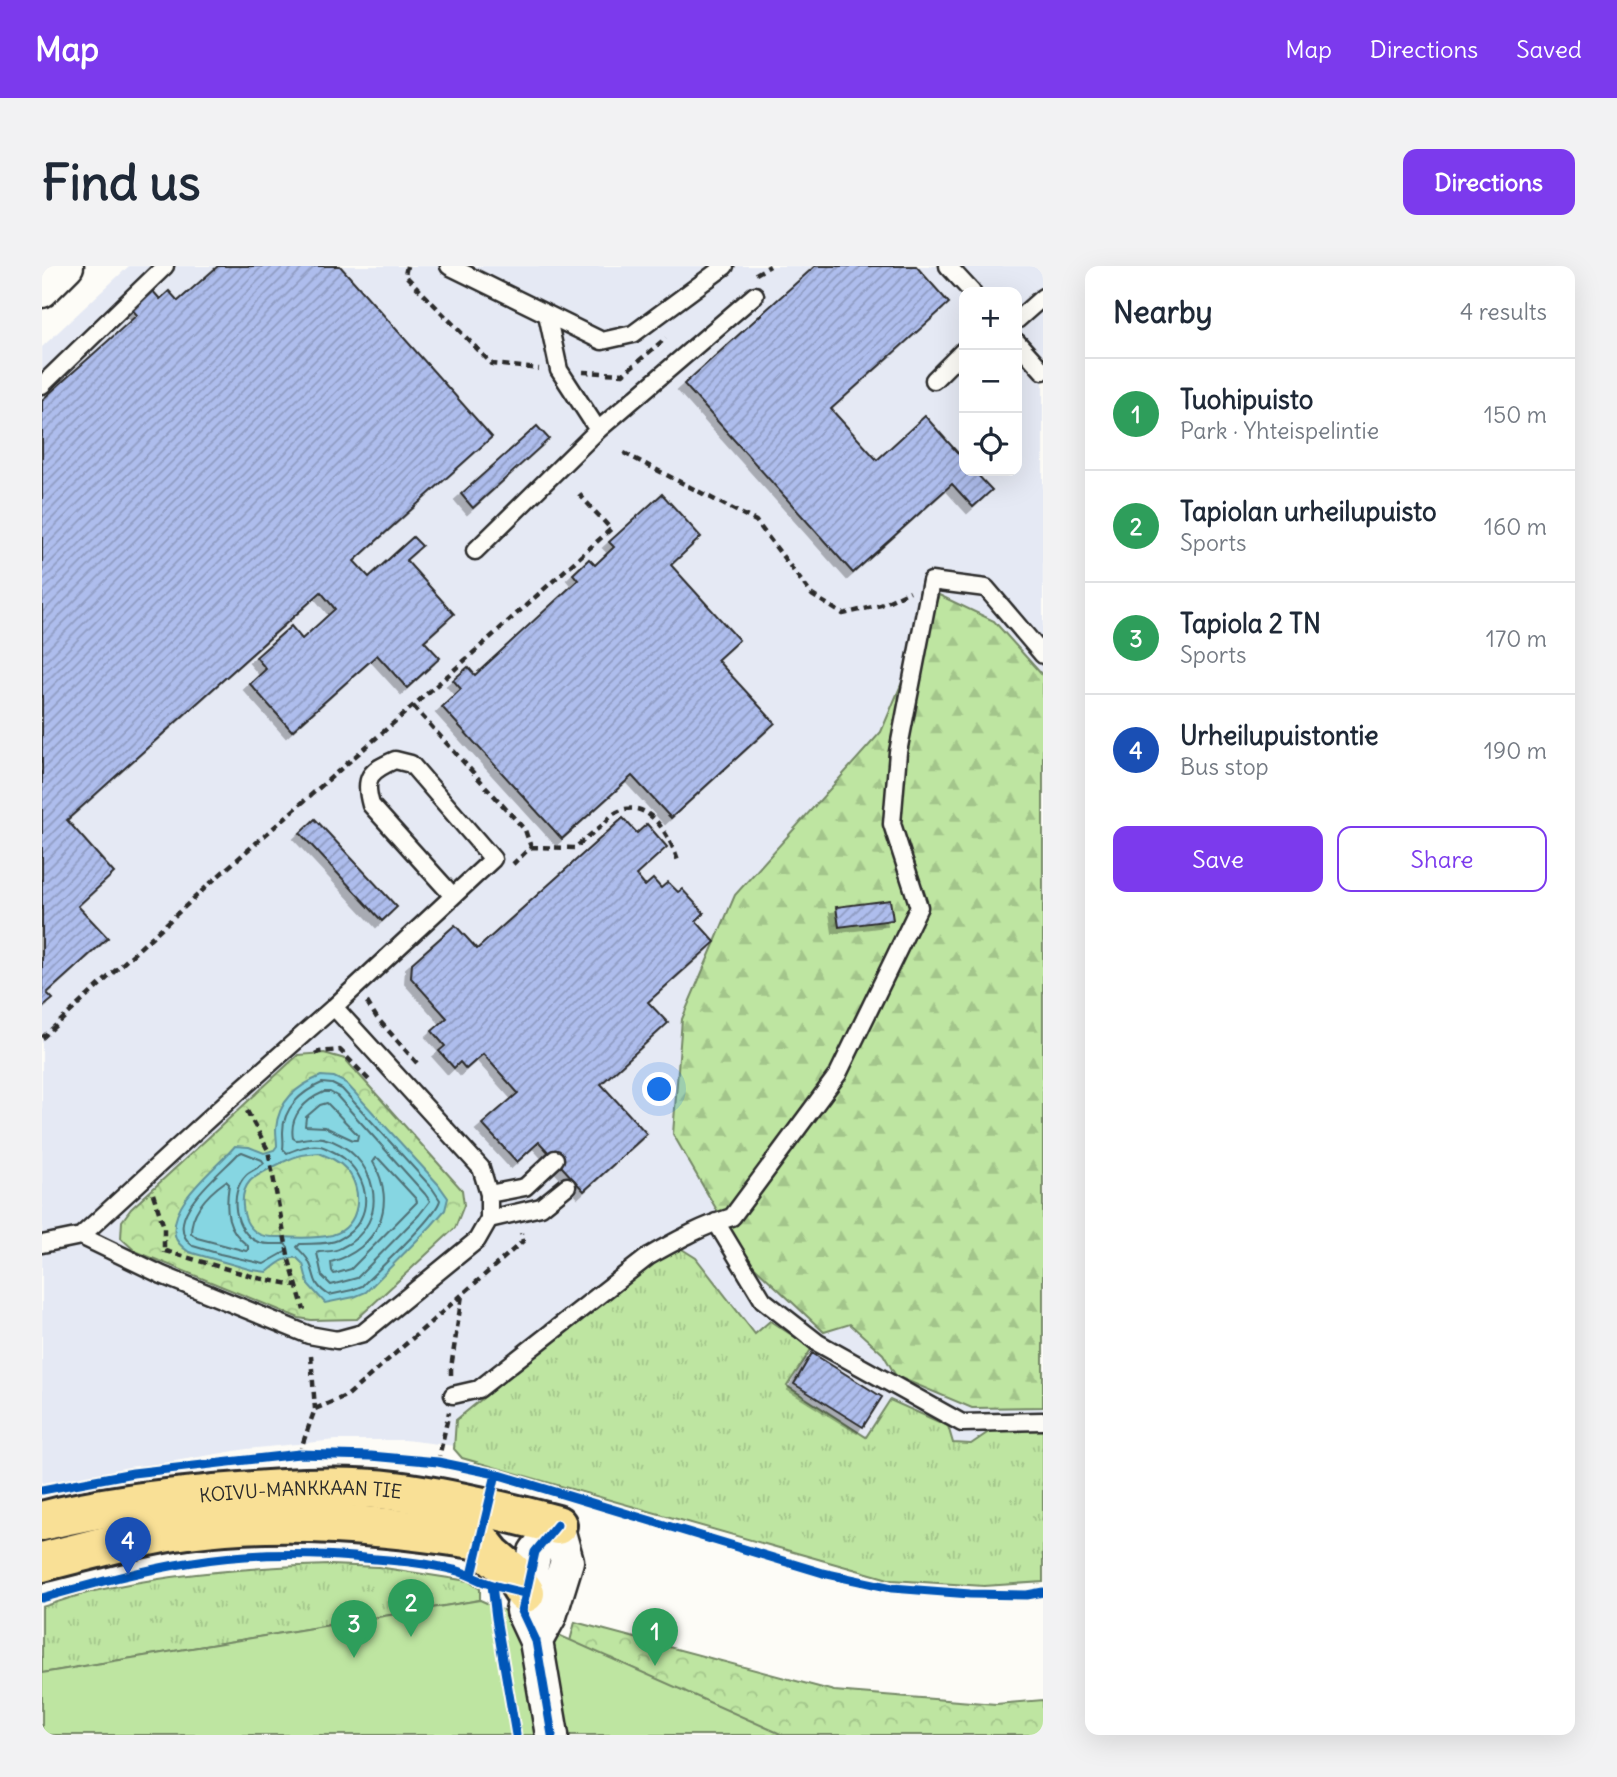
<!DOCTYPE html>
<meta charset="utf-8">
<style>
:root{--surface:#fff;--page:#f2f2f3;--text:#1f2937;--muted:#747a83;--line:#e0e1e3;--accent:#7c3aed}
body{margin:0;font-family:Delius,sans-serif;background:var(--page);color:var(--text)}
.controls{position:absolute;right:21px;top:21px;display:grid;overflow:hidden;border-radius:14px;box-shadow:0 7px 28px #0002}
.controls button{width:63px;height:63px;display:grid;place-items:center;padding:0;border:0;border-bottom:2px solid var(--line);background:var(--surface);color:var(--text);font:35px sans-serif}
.you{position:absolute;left:618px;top:824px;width:24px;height:24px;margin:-18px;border:5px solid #fff;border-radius:50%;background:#1a73e8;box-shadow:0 0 0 10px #1a73e833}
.badge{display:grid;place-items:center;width:46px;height:46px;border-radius:50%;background:var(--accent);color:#fff;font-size:23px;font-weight:700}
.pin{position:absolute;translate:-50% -58px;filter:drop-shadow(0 2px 4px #0008)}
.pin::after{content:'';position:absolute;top:37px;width:24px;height:21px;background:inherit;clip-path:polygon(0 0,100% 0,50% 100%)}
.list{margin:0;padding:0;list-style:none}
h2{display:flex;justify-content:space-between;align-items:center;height:91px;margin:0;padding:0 28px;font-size:30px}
h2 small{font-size:23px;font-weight:400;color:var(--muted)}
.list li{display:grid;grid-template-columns:46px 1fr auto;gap:21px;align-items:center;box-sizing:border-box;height:112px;padding:0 28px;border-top:2px solid var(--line)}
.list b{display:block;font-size:26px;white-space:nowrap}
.list p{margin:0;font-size:23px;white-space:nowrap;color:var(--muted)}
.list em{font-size:23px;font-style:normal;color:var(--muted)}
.actions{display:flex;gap:14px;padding:21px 28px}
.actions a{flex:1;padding:16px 0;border:2px solid var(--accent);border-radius:14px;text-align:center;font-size:24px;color:var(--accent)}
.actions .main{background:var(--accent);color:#fff}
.icon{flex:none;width:38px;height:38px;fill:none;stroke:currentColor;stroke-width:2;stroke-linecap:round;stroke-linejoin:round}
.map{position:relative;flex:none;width:1001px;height:1469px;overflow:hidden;border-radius:14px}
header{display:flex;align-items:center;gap:42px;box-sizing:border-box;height:98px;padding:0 35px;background:var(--accent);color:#fff}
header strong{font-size:33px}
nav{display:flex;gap:38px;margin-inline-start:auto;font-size:24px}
.intro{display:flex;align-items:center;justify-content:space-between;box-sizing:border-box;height:168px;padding:0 42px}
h1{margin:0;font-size:49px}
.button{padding:18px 32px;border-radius:14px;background:var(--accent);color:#fff;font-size:24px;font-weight:700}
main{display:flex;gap:42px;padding:0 42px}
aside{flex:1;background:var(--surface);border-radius:14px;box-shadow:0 7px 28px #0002}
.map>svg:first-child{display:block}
</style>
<header>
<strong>Map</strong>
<nav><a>Map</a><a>Directions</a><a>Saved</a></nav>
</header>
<div class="intro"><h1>Find us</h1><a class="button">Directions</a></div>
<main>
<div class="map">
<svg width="1001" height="1469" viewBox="0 0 1001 1469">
<defs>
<pattern id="grass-tufts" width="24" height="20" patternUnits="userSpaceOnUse" patternTransform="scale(1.75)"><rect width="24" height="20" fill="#bee5a1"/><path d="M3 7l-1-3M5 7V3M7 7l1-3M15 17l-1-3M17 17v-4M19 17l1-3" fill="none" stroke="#a3c58b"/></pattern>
<pattern id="forest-firs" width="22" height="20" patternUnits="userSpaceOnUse" patternTransform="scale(1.75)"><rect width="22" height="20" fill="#bee5a1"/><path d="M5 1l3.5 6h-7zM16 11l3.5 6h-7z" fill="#a3c58b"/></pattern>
<pattern id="park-crowns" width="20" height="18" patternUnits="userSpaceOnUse" patternTransform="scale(1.75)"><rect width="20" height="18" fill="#bee5a1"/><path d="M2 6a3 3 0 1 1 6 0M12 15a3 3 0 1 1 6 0" fill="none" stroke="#a3c58b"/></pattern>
<pattern id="building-hatch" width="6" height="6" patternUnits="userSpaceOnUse" patternTransform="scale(1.75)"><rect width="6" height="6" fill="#aebded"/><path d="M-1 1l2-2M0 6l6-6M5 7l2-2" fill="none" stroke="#8e9ac0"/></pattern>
<filter id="shadow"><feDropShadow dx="-6" dy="6" stdDeviation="0" flood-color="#0004"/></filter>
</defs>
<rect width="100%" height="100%" fill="#fdfcf7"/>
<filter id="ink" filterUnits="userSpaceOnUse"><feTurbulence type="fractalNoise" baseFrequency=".0143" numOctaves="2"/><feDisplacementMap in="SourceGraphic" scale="14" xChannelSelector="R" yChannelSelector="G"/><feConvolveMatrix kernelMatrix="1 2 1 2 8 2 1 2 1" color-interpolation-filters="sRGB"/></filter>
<g filter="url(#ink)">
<path fill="#e5e9f4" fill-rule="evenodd" d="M87,0H1001V1231L447,1184L363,1174H294L205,1183L0,1217V81ZM922,26H975V205H922Z"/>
<path fill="url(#grass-tufts)" stroke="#748866" stroke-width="2" d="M635,980L654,992L713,1068L728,1055L770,1082L745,1120L824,1171L848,1134L906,1160L911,1177L929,1178L951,1163H1001V1316L942,1320L850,1314L420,1192L412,1183L414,1154L617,989Z
M288,1299L336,1301L426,1315L438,1323V1334L0,1407V1341C19,1335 38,1328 57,1324C133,1307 210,1301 288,1299Z"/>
<path fill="url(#forest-firs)" stroke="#748866" stroke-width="2" d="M897,329L952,355L1001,410V1141L930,1142L854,1110L841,1088L808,1058L782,1066L702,991L631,868L640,753L693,629L839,466Z"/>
<path fill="url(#park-crowns)" stroke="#748866" stroke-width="2" d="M282,787L303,793L420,924L422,939L413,962L315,1053L269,1054L257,1052L93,985L79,972L80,955L89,943L256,789Z
M533,1356L792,1425L954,1438L1001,1434V1469H719L527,1379Z"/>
<path fill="#bee5a1" stroke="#748866" stroke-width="2" d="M438,1334L741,1469H0V1407Z"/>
<path fill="#86d6e2" stroke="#629299" stroke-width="2" fill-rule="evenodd" d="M279,810L292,811L304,817L396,918L406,932L403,944L389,960L324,1026L312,1031L283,1037L266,1018L261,998L255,992C243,990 234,999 225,1006L210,1004L147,986C141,982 134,976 133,969C127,936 174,903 193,880L207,881L222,887L232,884L235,880C235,875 234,869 234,863C236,835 255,820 279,810ZM277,887C287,891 297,895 304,903C322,923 319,961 290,969C276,972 255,972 241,971C233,971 222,972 215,967C205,960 202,952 201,940C200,931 202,922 208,915C215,908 246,893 256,890C262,888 270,888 277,887Z"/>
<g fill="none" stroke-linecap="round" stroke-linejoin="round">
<path stroke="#4f6f74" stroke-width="2" d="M280,817L290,818L300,823L390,922L398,934C395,950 335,1005 320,1020L310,1024L287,1029C268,1017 275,1009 266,994C263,989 258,985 255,981L258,978C269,977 286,979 296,974C339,953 327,901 288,884C286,883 279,880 278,880C267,878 255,883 245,887L241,883C242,877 241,872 241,866C241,842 259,826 280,817Z
M282,826H288L295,830L383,928L388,935L377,949L315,1012L289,1019L280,1010L275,987L277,986C284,985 292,986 299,982C353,957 335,885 281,872C273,870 262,873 254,874L251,872C247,850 263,834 282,826Z
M285,837L316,869L315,874H311L283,861L263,860L264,851L278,839Z
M200,886L220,894L222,897C217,902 209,904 204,909C186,927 192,966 216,976C223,979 235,978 243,978L246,981L245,985L222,998L178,988L151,980C116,954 179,907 196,888Z
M334,892L337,893L374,933L375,936L309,1003L292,1008L290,1005L289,996C336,983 356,939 331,896Z
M184,915L187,918C183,945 184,963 206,980V984L204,985L155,972L149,967C149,945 167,927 184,915Z"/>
</g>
<path fill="url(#building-hatch)" stroke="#2b2b2b" stroke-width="2" filter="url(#shadow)" d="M176,0H298L450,171L312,295L327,311L371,271L380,280L364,294L412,348L382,375L398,392L365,422L335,389L250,465L208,418L224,403L214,391L249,360L260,373L293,343L279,326L25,554L72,607L36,640L66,672L5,727L11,733L0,742V134L95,49L88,41L109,23L118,33L127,25L136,35Z
M773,0H874L907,37L789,143L835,194L883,150L922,194V205H932L950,224L931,241L910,218L811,307L642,118Z
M495,160L507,173L431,242L419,228Z
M620,228L659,271L629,299L697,374L675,394L733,457L629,552L590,510L520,573L400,441L419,423L411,414L426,401L433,409L536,314L531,308L547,293L553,299L572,281L567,276Z
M581,552L595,567L605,558L625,581L594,609L603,620L611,613L619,622L626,616L636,626L640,623L662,647L654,655L673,676L606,736L626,757L559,818L605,868L542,925L497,876L475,896L440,858L476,827L441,788L424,803L418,796L412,802L397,785L403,780L390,765L405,752L369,712L370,697L413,659L435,683Z
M273,553L355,641L340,655L258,567Z
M848,634L851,654L797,661L794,641Z
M770,1087L840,1131L821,1161L752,1118Z"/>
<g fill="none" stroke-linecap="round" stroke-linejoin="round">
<g stroke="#2b2b2b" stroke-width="21">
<path id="lane" d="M407,0L560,75L591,68L683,0
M906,0L930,26
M505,48L517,104L556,164
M975,54L1001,31
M975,76L1001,105
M892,114L922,84
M0,119L123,0
M433,285L556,164L713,29
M447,928L483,921L513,893
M447,953L499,941L525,920
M674,956L721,1034L776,1077L920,1157L1001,1155
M39,970L186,835L292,741L451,593L369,498L353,494C328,505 321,511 329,539L411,630
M0,978L39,970L120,1009L267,1069L295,1074L321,1067L435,974L447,953V928L439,902L292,741
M411,1129L437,1123L607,990C634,975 660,960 690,951L796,808L877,641L850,558L856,486L889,315L944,322L1001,389"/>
</g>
<g stroke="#2b2b2b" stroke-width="37">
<path id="street" d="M0,25L25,0
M494,1375L508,1350L525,1295L515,1259
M510,1469L494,1375L480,1345L493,1286L515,1259"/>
</g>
<g stroke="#2b2b2b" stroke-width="44">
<g id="primary">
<path id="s1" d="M0,1255C59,1240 113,1234 173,1228C231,1223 296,1218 354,1225C408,1232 462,1245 515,1259"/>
<path d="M0,1296C48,1284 97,1270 146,1263C243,1250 342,1259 438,1274L450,1289L469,1305L483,1327"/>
</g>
</g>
<path stroke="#2b2b2b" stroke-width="4.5" stroke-dasharray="7 5" stroke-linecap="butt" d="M365,0L363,9L450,98L497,103
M714,8L728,0
M541,106L581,108L624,72
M582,187L714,255L770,329L801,348L839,339L868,325
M371,440L483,564L489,581L471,598
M489,581L533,582C543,573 553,565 563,557C566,553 571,548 575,546C607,530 628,571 636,595
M325,736L335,752L375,797
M0,772L174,612L412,404L569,263L537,228
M273,788L277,786L298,784L327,814
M205,845L226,884L247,994L262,1044
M111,928L122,961V987
M123,985L216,1012L253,1019
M269,1090L273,1143
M409,1109V1102L420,1029
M257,1188L273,1143L306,1129L481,975L479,967
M396,1196L407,1146"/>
<use href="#lane" stroke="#fdfcf7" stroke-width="16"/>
<use href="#street" stroke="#fdfcf7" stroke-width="32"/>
<use href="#primary" stroke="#f9e096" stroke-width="38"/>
<g stroke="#fdfcf7" stroke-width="13">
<path id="cycleway" d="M0,1224L91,1207L257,1188L329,1190L396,1196L454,1208L781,1307L850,1322L928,1328L985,1329L1001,1326
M430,1309L454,1208
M450,1319L454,1352L474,1469
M0,1332C50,1318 100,1304 151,1296C211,1286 273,1287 333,1293C359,1295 386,1297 412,1304C423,1306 431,1312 442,1316C455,1321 469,1324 483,1327
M510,1469L494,1375L480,1345L493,1286L515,1259"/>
</g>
<use href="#cycleway" stroke="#0057b8" stroke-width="9"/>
</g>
</g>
<g text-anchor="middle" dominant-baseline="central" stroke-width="7" stroke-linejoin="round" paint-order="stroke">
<g font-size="19" fill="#2b2b2b" stroke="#fdfcf7">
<text stroke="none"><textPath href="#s1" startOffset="261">KOIVU-MANKKAAN TIE</textPath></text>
</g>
</g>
</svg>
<div class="controls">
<button>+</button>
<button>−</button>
<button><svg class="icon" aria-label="locate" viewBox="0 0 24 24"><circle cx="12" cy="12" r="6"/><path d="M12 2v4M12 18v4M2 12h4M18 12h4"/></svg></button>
</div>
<div class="you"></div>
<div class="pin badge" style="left:613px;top:1400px;background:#2e9e5b">1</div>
<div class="pin badge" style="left:369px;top:1371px;background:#2e9e5b">2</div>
<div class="pin badge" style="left:312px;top:1392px;background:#2e9e5b">3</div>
<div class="pin badge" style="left:86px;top:1309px;background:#1a4fb4">4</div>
</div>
<aside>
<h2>Nearby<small>4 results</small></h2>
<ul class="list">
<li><span class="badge" style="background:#2e9e5b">1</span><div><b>Tuohipuisto</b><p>Park · Yhteispelintie</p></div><em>150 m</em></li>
<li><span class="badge" style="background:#2e9e5b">2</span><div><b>Tapiolan urheilupuisto</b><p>Sports</p></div><em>160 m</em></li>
<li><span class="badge" style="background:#2e9e5b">3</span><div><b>Tapiola 2 TN</b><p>Sports</p></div><em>170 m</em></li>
<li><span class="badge" style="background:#1a4fb4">4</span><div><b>Urheilupuistontie</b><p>Bus stop</p></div><em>190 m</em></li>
</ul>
<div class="actions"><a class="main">Save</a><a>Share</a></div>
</aside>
</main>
